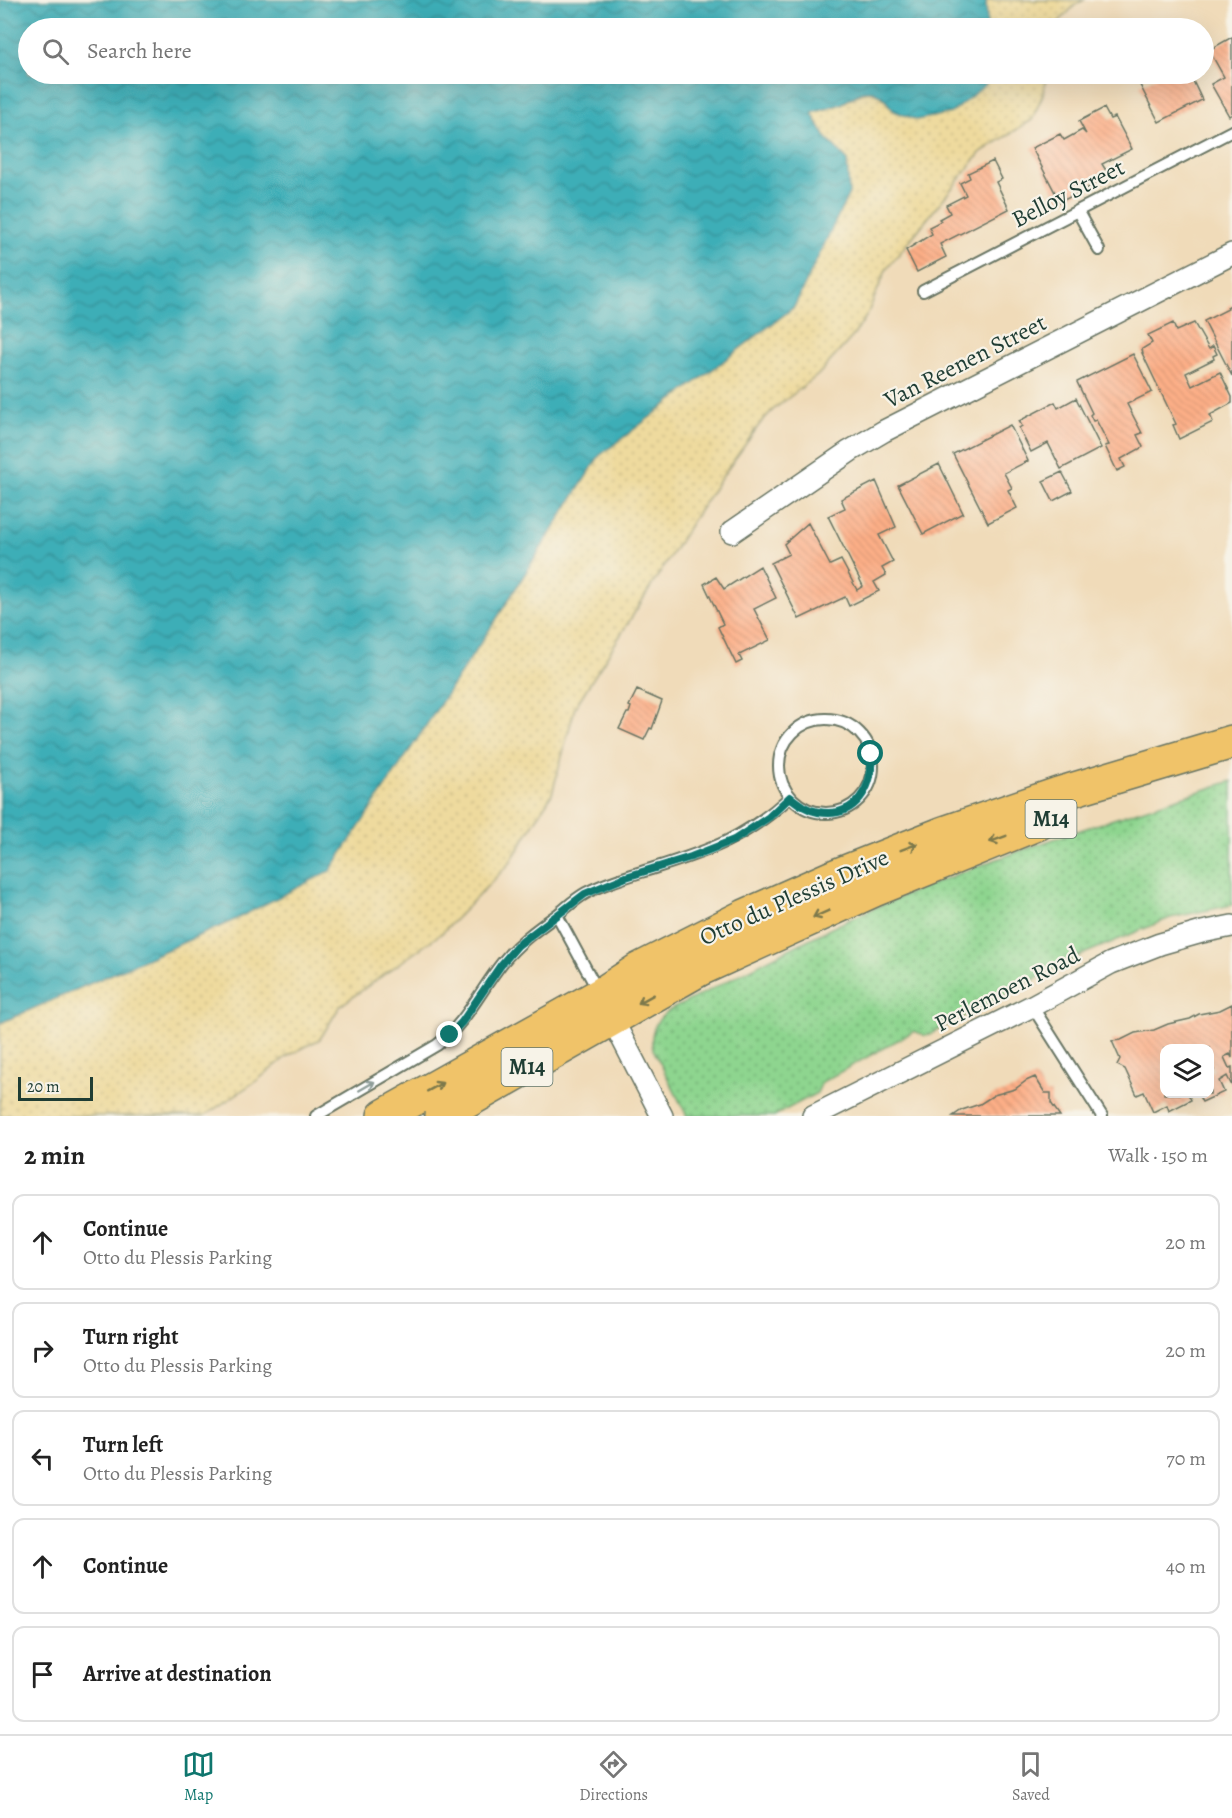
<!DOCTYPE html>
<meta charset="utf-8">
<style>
:root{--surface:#fff;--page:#f2f2f2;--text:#222;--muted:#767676;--line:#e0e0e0;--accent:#0f766e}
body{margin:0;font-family:Alegreya,serif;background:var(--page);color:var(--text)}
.controls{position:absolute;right:18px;bottom:18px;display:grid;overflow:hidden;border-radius:12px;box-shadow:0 6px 24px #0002}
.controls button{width:54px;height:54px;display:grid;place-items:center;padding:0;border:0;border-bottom:2px solid var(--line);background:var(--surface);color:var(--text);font:30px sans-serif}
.scale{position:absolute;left:18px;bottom:15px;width:75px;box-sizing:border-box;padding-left:6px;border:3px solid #1f3d34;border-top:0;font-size:16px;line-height:21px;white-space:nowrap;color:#1f3d34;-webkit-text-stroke:4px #f7f3e8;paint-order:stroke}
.stop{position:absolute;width:18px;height:18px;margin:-14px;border:4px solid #0f766e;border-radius:50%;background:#fff}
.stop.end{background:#0f766e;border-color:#fff;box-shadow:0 2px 6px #0008}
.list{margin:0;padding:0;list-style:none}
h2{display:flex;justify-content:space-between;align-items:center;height:78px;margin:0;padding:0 24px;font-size:26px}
h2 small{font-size:20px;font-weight:400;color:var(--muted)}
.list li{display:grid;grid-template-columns:39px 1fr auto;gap:18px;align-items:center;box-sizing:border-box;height:96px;margin:0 12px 12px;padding:0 12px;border:2px solid var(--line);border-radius:12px}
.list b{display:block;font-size:22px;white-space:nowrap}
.list p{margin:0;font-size:20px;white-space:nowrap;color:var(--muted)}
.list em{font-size:20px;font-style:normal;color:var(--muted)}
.icon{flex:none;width:33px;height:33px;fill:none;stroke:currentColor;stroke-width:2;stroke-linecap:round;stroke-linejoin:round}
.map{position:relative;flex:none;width:1232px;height:1116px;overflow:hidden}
.search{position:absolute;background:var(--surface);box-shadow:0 6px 24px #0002;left:18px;right:18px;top:18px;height:66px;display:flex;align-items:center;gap:15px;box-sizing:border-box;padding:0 21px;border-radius:33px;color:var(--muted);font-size:22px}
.sheet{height:618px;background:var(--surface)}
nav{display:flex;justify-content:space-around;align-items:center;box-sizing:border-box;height:84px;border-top:2px solid var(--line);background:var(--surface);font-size:16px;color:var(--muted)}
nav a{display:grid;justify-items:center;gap:3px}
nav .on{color:var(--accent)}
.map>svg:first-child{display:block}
</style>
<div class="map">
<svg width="1232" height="1116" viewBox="0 0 1232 1116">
<defs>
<pattern id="grass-dots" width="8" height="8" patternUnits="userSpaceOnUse" patternTransform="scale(1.5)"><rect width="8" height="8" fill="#8ed58f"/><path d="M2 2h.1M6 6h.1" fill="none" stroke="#73ae76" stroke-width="1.8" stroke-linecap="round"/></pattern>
<pattern id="sand-dots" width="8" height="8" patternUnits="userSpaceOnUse" patternTransform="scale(1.5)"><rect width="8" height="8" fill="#eeda9e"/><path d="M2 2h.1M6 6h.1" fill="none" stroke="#ccbc89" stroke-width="1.8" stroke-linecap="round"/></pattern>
<pattern id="water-waves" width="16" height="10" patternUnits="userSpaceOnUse" patternTransform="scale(1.5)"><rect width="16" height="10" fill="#3daeb7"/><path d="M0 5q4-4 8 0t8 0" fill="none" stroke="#338f96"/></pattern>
<pattern id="building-back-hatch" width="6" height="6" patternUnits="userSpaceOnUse" patternTransform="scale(1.5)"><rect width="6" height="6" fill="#fdaf87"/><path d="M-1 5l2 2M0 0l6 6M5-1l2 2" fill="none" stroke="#d89775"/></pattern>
</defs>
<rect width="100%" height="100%" fill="#f7f3e8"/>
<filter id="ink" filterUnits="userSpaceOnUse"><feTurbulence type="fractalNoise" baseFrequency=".0167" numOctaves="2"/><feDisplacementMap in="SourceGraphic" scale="12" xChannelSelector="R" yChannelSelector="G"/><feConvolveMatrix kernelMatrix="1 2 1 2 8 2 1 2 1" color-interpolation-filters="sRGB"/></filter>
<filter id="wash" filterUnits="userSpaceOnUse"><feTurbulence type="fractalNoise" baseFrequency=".008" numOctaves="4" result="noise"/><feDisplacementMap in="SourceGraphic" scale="24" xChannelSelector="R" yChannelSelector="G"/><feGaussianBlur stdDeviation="1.35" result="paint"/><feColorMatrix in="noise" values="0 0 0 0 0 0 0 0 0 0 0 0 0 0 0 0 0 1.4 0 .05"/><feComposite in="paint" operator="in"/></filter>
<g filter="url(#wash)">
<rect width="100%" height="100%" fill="#f0dbb9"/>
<path fill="url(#grass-dots)" stroke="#568962" stroke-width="1.5" d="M1232,781V905L1170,918L1081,955L926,1036L914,1031L822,1082L817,1093L774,1116H687L653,1049C649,1032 655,1020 670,1010C739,976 806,938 877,907C992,857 1112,819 1232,781Z"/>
<path fill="url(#sand-dots)" stroke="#868c69" stroke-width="1.5" d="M986,0H1084L1075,5L1053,28H987Z
M986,74H1047L1043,94L1032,120L981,152L886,270L867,315L854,335L818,375L774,409L762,421L717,484L693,520L575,707L552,794L509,864L442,933L340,1006L320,1039L286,1057L259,1079L204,1116H0V1023L232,921L497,618L599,456L794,307L847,160L825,136L812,113C822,110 834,108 844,102C871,88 872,84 894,111L986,84Z"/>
<path fill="url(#water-waves)" stroke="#2e7676" stroke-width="1.5" d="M0,0H986L987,28H28V74H986V84L951,113L917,120L894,111L882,96L873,91H863L841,104L812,113L825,136L847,160L849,193L794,307L599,456L497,618L330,871L232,921L0,1023Z"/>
<g id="blocks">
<path fill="url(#building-back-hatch)" d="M1232,37V114L1229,116L1211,84L1224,77L1209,50Z
M1162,74H1186L1190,81H1193L1202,100L1159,122L1140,85Z
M1104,108L1110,119L1115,117L1132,149L1102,164L1107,172L1092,180L1094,185L1060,202L1032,148L1060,134L1064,140L1082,130L1086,134L1079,121Z
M993,161L1002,179L996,182L1009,209L940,244L946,257L917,272L906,250L932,234L929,227L941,221L939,219L950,213L946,205L966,195L960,183L970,178L968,173Z
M1232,304V376L1204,321L1228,309L1227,307Z
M1173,323L1176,331L1194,323L1209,349L1213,346L1217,354L1213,356L1214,359L1186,373L1192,386L1220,372L1232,397V403L1210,415L1213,422L1179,439L1173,425L1176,424L1142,353H1143L1142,349L1152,343L1148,335Z
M1133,354L1152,392L1127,404L1142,433L1137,435L1143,447L1121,459L1125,467L1117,471L1105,446L1109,445L1096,420L1093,421L1090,415L1092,413L1077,382Z
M1076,398L1101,448L1061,469L1048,443L1031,452L1019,428L1022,426L1019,421L1055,402L1058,408Z
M1010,425L1028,461L1004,473L1012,488L1008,490L1017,508L988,523L953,454Z
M939,464L963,513L923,534L898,485Z
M1062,472L1072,491L1053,501L1043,481Z
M876,481L896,527L879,535L893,562L882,568L886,575L874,582L879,591L849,606L845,597L799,619L771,563L789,554L784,544L808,523L830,565L841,560L857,590L863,586L828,516L845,508L841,499Z
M760,566L776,598L754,609L770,640L739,655L742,661L736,664L718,627L723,624L704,584L716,577L724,589Z
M637,690L662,701L652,729L650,728L644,740L619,729L627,713H629L631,707L629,706Z
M1232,1004V1058L1230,1054L1224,1057L1229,1068L1232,1067V1086L1227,1076L1219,1081L1224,1092L1202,1102L1198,1094H1210V1072L1214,1070L1210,1064V1048H1164V1094H1188L1191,1100L1169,1111L1167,1105L1153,1112L1144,1092L1137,1095L1125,1069L1117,1065L1120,1059L1112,1041L1121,1040L1135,1033L1154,1030L1168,1024L1190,1019L1199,1014L1220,1010Z
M1035,1077L1045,1093H1051V1103L1060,1116H953L962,1110L980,1104L994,1095L1015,1089L1026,1081Z"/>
</g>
</g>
<g filter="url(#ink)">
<use href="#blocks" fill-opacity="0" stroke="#687463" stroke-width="1.5"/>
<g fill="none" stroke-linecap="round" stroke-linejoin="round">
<g stroke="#687463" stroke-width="14">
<path id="service" d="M1078,212L1099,250
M923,291L1232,131
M779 766a47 47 0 1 1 94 0a47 47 0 1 1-94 0Z
M557,915L598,991
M1032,1006L1102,1116
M316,1116L437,1045C466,1023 480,991 502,963C518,943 536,930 557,915C566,908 575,899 586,893C606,882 632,875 654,868C709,851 746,838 790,797"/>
</g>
<g stroke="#687463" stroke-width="24">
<path id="minor" d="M732,532L850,451L884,431L1232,254
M607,1009L662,1116
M813,1116L1032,1006L1111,963L1160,944L1202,932L1232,926"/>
</g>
<g stroke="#687463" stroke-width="36">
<path id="primary" d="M384,1116L600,995L638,970L745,916L835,876L944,833L1058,794L1232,742
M441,1116L700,969L874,890L1039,823"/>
</g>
<use href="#service" stroke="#fff" stroke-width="10"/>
<use href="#minor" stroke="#fff" stroke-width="21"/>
<use href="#primary" stroke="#f0c369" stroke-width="33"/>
</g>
<defs><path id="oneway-shaft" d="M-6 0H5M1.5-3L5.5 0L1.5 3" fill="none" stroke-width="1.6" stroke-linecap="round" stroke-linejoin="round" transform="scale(1.5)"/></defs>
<g stroke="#7d794c">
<use href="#oneway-shaft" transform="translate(998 839) rotate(159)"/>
<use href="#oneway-shaft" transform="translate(909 847) rotate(-21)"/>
<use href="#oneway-shaft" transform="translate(821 914) rotate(156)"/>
<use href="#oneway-shaft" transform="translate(646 999) rotate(151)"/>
<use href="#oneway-shaft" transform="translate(435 1087) rotate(-29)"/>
</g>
<use stroke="#8f9e9a" href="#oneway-shaft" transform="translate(367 1086) rotate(-30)"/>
</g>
<g fill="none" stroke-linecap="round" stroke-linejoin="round" filter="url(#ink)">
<path stroke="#0f766e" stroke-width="8" d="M450,1035L462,1022L501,965L518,945L585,894L626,877L691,857L734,840L769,817L790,797C799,804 807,810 818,812C856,819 874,787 871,754"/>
</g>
<g text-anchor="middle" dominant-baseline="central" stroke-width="4.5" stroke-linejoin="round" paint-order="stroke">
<g fill="#f7f3e8" stroke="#60746a" stroke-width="1.5">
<rect x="1025.5" y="800" width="51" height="38" rx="4.5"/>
<rect x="501.5" y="1048" width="51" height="38" rx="4.5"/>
</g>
<g font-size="22" font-weight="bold" fill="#1f3d34">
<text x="1051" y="819">M14</text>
<text x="527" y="1067">M14</text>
</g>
<g font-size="24" fill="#1f3d34" stroke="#f7f3e8">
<text transform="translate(1068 193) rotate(-27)">Belloy Street</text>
<text transform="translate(965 361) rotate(-27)">Van Reenen Street</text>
<text transform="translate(794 897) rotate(-24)">Otto du Plessis Drive</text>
<text transform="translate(1007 989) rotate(-27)">Perlemoen Road</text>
</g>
</g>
</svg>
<div class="controls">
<button><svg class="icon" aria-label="layers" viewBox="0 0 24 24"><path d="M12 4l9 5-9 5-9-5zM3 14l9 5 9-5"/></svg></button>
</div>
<div class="scale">20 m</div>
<div class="stop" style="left:871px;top:754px"></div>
<div class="stop end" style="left:450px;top:1035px"></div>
<div class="search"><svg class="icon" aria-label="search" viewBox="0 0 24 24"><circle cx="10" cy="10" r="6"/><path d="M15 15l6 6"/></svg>Search here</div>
</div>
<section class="sheet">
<h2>2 min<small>Walk · 150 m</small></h2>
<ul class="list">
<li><svg class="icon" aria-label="ahead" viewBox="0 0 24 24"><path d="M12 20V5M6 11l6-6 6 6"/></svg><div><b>Continue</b><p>Otto du Plessis Parking</p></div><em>20 m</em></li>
<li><svg class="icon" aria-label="right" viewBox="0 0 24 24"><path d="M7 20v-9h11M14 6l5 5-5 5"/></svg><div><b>Turn right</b><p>Otto du Plessis Parking</p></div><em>20 m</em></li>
<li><svg class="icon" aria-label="left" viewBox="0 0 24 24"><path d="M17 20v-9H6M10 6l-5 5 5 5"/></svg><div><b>Turn left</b><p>Otto du Plessis Parking</p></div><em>70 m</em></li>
<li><svg class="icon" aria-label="ahead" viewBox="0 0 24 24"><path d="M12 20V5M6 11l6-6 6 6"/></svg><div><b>Continue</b></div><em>40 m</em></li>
<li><svg class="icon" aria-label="arrive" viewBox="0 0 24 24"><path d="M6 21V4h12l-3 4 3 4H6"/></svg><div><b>Arrive at destination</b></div></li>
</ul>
</section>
<nav>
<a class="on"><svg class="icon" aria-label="map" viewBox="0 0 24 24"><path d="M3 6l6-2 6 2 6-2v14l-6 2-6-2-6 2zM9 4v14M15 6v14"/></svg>Map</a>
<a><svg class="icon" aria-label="directions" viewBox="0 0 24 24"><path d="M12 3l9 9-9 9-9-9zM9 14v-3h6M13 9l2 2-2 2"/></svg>Directions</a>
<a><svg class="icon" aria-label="saved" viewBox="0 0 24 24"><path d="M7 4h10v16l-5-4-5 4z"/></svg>Saved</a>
</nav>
